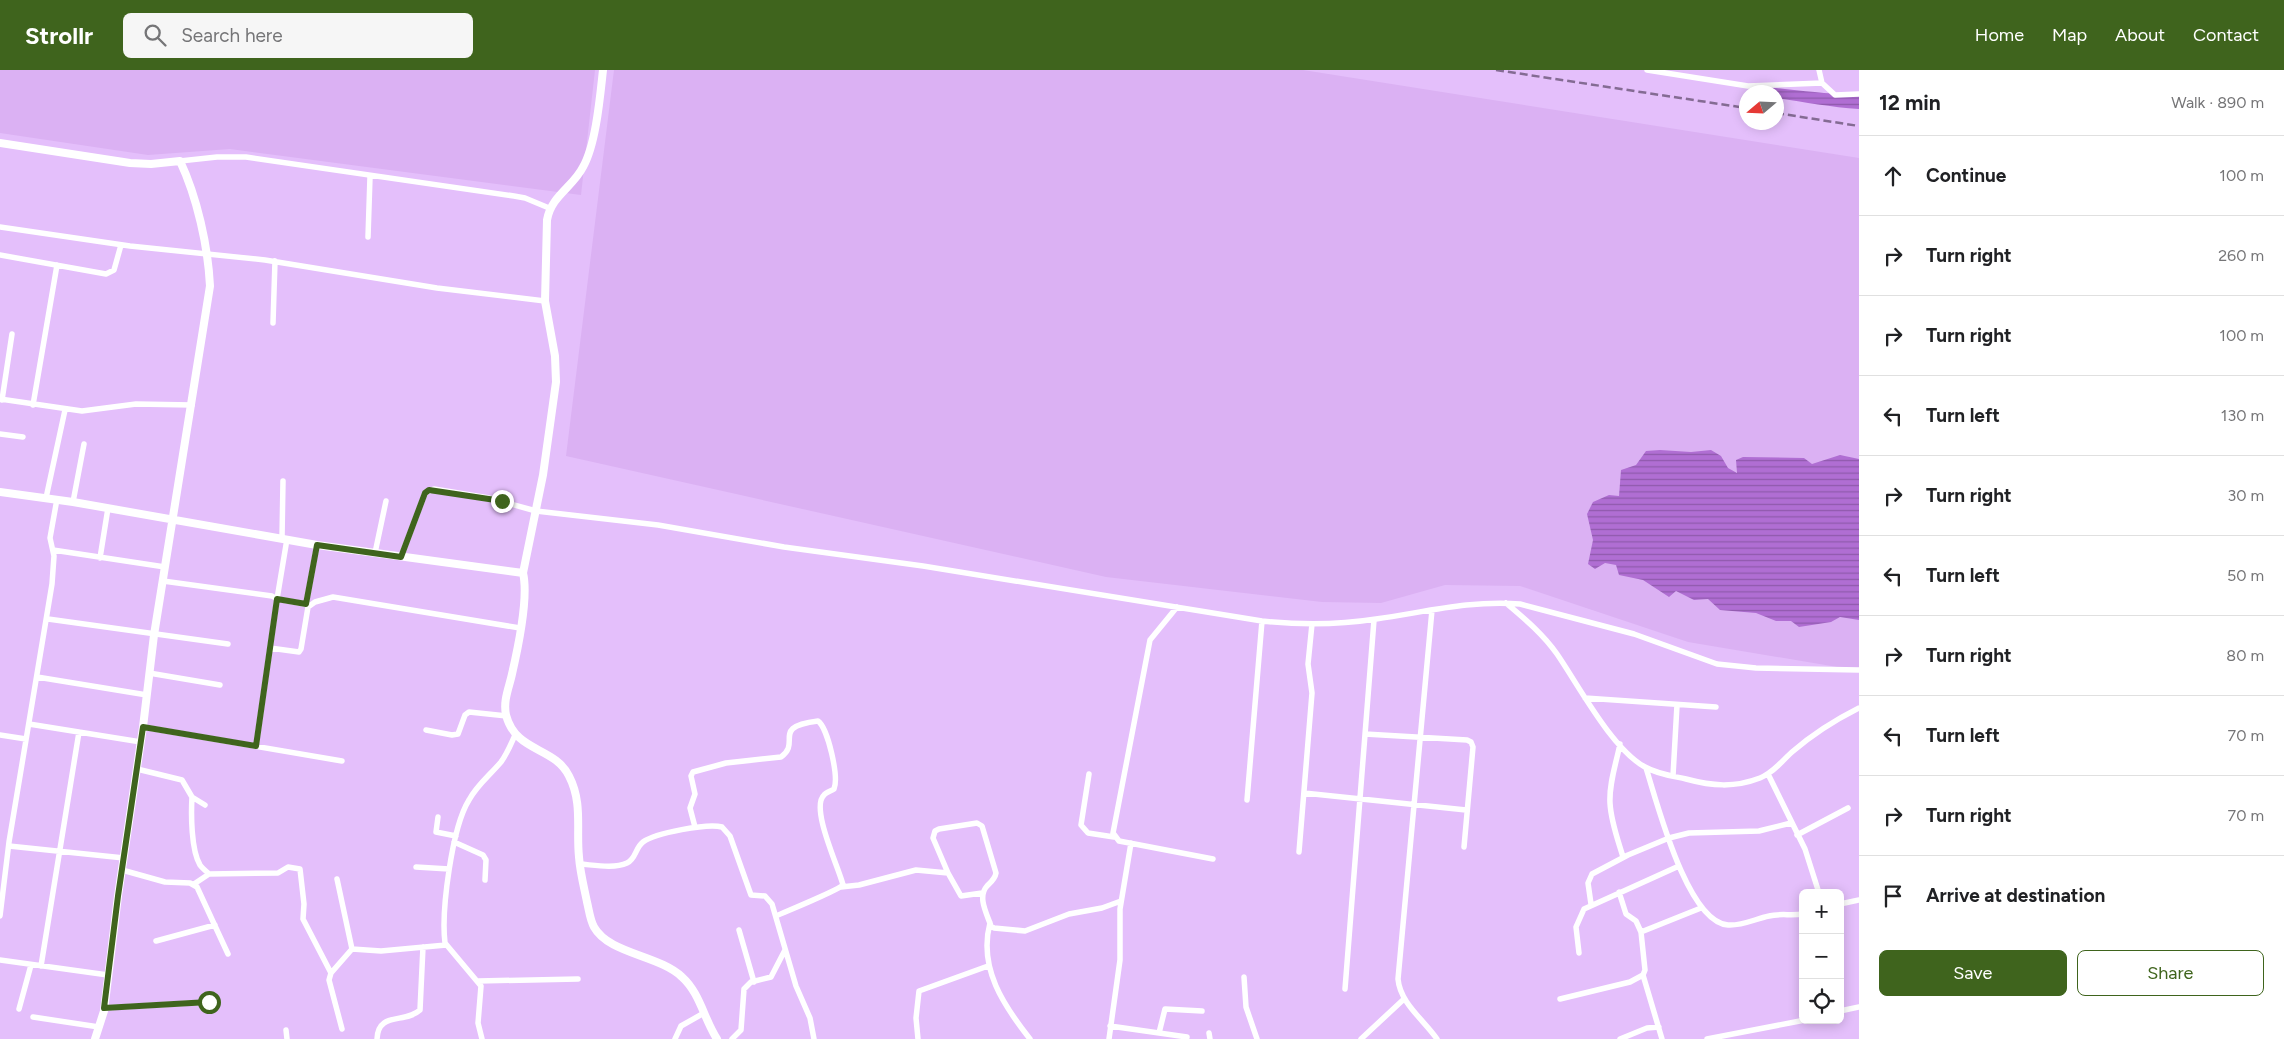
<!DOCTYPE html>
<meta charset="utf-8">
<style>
:root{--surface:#fff;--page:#f6f6f6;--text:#202124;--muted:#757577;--line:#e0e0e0;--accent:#3f641d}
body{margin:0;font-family:Figtree,sans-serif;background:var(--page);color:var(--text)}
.controls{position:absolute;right:15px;bottom:15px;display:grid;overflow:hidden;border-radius:8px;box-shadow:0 2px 12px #0003}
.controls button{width:45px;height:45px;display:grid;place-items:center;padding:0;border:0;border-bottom:1px solid var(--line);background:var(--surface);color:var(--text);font:25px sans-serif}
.compass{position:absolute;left:1739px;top:15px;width:45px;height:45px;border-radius:50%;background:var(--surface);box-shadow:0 2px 12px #0003;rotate:251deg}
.stop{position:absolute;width:15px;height:15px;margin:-11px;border:4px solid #3f641d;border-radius:50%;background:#fff}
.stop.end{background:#3f641d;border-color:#fff;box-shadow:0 1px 5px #0008}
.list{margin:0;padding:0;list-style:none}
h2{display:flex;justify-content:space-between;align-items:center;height:65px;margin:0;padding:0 20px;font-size:21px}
h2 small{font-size:16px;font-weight:400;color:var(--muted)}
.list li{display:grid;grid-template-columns:32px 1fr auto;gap:15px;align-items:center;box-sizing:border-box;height:80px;padding:0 20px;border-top:1px solid var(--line)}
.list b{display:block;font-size:19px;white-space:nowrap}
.list em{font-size:16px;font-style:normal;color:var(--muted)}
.actions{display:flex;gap:10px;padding:15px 20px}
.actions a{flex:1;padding:11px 0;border:1px solid var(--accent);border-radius:8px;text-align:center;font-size:18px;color:var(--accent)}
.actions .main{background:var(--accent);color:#fff}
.icon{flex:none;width:28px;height:28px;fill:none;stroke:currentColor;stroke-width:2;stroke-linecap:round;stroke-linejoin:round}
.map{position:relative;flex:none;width:1859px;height:969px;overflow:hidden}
header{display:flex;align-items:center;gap:30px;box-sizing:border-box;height:70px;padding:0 25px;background:var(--accent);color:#fff}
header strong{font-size:24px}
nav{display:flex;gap:28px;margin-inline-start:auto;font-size:18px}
.search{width:350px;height:45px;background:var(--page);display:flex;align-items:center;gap:12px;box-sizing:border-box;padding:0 18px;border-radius:8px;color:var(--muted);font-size:19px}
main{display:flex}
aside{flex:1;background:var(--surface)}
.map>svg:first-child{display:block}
</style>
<header>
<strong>Strollr</strong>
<div class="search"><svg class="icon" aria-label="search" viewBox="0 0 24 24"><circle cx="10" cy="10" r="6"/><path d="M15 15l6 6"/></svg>Search here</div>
<nav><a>Home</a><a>Map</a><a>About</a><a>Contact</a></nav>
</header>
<main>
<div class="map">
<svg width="1859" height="969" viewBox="0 0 1859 969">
<defs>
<pattern id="water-rules" width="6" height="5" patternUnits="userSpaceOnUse" patternTransform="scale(1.25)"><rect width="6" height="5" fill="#b06ed3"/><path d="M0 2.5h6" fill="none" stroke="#8f5aac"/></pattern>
</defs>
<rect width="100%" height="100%" fill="#e4bffb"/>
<path fill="#dbb1f3" d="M0,0H595L581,125L230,79L148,85L0,63Z
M614,0H1303L1859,88V597L1855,600L1688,572L1520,516L1445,515L1381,533L1322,532L1106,507L566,386Z"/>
<path fill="url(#water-rules)" d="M1763,17C1795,19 1827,25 1859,24V39C1831,37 1804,32 1777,28L1776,22H1763Z
M1660,380L1691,382L1711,380L1721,386L1728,398L1737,403L1736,390L1743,387L1804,388L1812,394L1840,385L1859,389V550L1840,547L1831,552L1799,557L1791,551H1776L1756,543L1720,540L1708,529L1694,530L1676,521L1669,527L1643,510L1619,505L1616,495L1605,493L1595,499L1588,494L1593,470L1587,444L1593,432L1609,425L1619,426L1621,400L1636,395L1646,381Z"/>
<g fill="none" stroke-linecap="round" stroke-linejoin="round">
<path stroke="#fff" stroke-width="5.5" d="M1647,0L1748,16L1822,13L1835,25L1859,24
M1819,0L1822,13
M180,91L217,87H246L514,126L525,128L549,138
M0,157L130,176L265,190L437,218L545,231
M368,167L370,107
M0,185L106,204L114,200L121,175
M273,253L275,191
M0,329L82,341L136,334L192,335
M2,330L12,264
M33,335L57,195
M0,364L23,367
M46,428L65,340
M73,432L84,374
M282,468L283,411
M287,469L277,529L310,535
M53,480L165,497
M375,483L386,431
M401,487L425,423L434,419L489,428L536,441L658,455L784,477L923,496L1262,551C1300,555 1338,555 1376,549C1426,542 1470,530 1520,534L1634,564L1717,594L1756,598L1859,600
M100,488L108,438
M163,511L272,526L277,529L256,676
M1506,533C1525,549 1543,564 1557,584C1579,616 1612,679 1645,697C1657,704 1673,706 1686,709C1712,716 1734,718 1760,708C1773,703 1782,691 1792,682C1813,664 1835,650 1859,638
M306,534L317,475
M1177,537L1150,570L1113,763L1119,771L1213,789
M1432,540L1398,909C1400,933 1424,950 1437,969
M48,549L228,574
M270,578L299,582L301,579L308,537L315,532L333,527L520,558
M149,603L220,615
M37,607L147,625
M1585,628L1716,637
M29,654L141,672
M143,657L342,691
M426,660L452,665L458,664L465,645L469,642L507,646
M1365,664L1467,670L1471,672L1473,677L1464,777
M0,665L26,669
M1620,674C1616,694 1609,713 1610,733C1611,752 1618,770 1623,787
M1646,698C1657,732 1687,852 1728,855C1742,856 1755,849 1769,846C1780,843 1791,846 1803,844
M137,699L182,710L192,727L205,735
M1089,704L1081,755L1088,763L1114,767
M1768,704L1805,779L1819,823
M1673,706L1677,635
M1304,723L1466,740
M192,727C191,744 191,780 200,795C202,798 206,801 209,804L278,803L288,797L300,799L304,834L303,849L331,903
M1247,730L1262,551
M438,747L436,762L456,766
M695,757L690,738L695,724L691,706L693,702L726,693L781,687C802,672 770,657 818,651C828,658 839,707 834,719C831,721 826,722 824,725C810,738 839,798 843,815C839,820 787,841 776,846
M1797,765L1848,738
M454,772L483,785L486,790L485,810
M9,776L124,788
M1299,782L1312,623L1308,594L1312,554
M580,794C594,795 614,799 627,793C636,789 635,778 643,772C655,763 708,753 722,757L730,766L751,825L765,826L772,834L796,916L810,948L814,969
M416,797L449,799
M122,800L165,812L190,813L197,817L228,884
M948,803L933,768L935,761L939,759L977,753L982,756L996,803C995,809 991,812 987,816C977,827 987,844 991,856L994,858L1025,861L1069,844L1102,838L1121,831
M337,809L352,879L381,881L446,875
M194,814L209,804
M841,817L859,815L916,800L948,803L961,826L982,823
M1591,834L1588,813L1592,804L1628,785L1669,768L1689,763L1759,761L1791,753
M1840,834L1859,830
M0,846L9,772L52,514L54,486L50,468L57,429
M990,853C978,898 1004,936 1030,969
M739,860L754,912
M1641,862L1701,838
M156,871L215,855
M1579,883L1576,857L1584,839L1679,796
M0,890L108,905
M41,896L79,662
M1643,905L1662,969
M1244,907L1246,937L1257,969
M478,911L578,909
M1345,919L1374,550
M1560,929L1630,912L1643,905L1645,900L1641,862L1636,851L1626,844L1619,822
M104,938L209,932
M19,939L31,895
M1840,941L1859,937
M33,947L99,957
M1110,956L1187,967
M342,959L329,910L331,903L352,879
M286,960L287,969
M1159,963L1165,939L1202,941
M1209,963L1210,969
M377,969C378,941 405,954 420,940L423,877
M482,969L478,953L481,916L445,873C441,841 452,757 469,730C477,715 490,705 501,692C507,684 511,674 515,665
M675,969L681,956L704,943
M732,969L741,960L744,919L751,912L771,907L785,880
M918,969L916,948L919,921L988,896
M1109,969L1120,890V839L1131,773
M1361,969L1404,929
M1620,969L1647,958L1659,957
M1707,969L1805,950"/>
<path stroke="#fff" stroke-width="8" d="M0,73L130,93L151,94L180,91C197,127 208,176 210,216L154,565L143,657L118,826L104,941L95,969
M0,422L73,432L317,475L523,503L543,405L556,312L555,286L545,231L547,150C551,126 573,117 583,97C596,74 600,27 603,0
M523,503C529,528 518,578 512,604C509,618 503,630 506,645C516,683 554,676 569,706C583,733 576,759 579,787C580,802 584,817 587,832C589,840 590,850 594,857C609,884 659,885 682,907C700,923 704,949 717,969"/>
<path stroke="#846b93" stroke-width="2.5" stroke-dasharray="8 4" stroke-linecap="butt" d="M1496,0L1746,38
M1776,43L1859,56"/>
</g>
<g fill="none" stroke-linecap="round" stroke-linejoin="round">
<path stroke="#3f641d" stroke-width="6" d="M209,932L104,938L118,826L143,657L256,676L277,529L306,534L317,475L401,487L425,423L429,420L502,431"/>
</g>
</svg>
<div class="controls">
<button>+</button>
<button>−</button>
<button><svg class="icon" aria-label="locate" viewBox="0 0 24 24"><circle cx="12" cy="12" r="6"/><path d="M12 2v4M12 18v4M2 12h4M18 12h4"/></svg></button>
</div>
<svg class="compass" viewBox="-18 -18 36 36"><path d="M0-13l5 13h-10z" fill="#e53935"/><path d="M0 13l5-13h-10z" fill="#757577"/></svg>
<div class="stop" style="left:209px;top:932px"></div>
<div class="stop end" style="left:502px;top:431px"></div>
</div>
<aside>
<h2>12 min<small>Walk · 890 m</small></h2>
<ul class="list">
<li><svg class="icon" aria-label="ahead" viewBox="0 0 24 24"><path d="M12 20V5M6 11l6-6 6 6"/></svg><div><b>Continue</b></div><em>100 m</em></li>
<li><svg class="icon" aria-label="right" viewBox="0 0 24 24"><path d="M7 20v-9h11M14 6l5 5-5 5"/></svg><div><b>Turn right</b></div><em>260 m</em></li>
<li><svg class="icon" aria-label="right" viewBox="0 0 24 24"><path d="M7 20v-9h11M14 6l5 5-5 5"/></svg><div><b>Turn right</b></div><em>100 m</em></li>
<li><svg class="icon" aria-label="left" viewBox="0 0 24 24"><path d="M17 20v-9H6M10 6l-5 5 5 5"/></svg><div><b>Turn left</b></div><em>130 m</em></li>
<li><svg class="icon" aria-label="right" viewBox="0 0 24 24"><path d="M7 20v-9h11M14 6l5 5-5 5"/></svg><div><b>Turn right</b></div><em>30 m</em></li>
<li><svg class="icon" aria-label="left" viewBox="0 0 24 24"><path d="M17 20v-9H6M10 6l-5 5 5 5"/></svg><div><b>Turn left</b></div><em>50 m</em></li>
<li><svg class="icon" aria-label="right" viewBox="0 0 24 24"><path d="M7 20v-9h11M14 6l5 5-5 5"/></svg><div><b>Turn right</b></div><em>80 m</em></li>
<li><svg class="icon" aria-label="left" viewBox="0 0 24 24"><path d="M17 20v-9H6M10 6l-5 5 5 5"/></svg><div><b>Turn left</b></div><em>70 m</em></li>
<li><svg class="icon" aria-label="right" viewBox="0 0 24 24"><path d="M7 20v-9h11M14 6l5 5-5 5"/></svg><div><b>Turn right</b></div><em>70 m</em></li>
<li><svg class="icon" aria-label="arrive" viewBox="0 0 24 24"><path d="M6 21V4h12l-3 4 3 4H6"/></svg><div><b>Arrive at destination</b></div></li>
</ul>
<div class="actions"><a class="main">Save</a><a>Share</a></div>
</aside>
</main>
